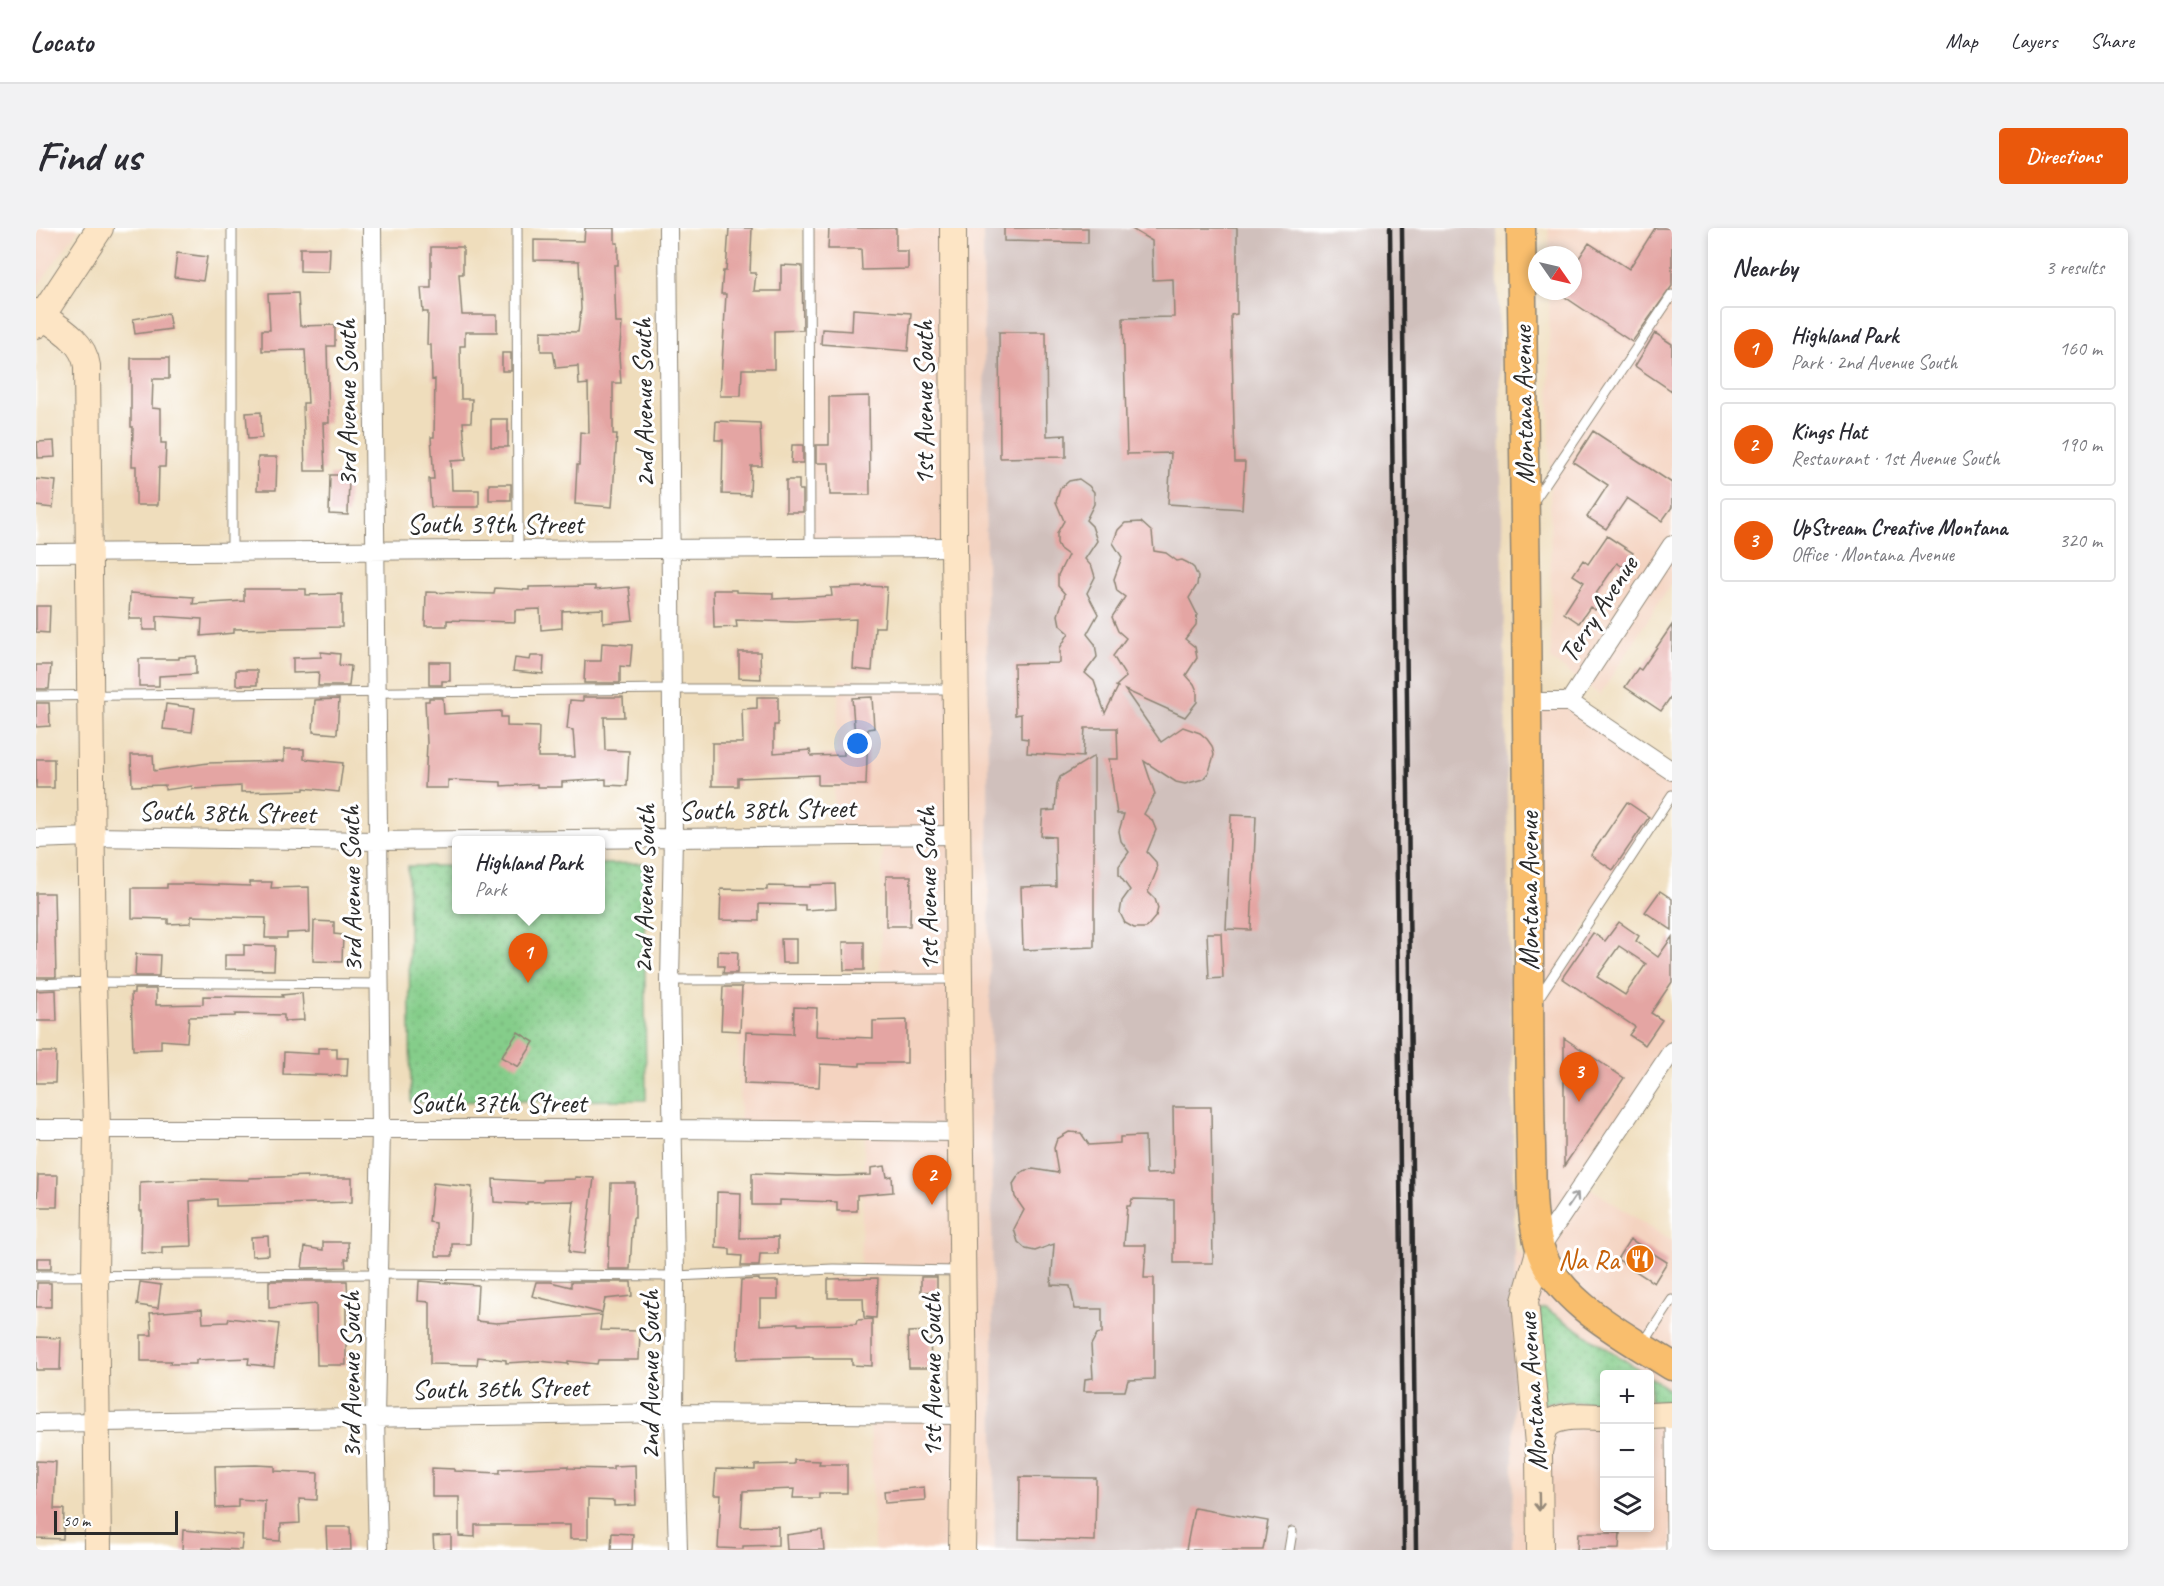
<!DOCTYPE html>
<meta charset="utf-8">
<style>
:root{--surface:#fff;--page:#f2f2f3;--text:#2b2b33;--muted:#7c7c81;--line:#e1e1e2;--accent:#ea580c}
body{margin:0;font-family:Caveat,sans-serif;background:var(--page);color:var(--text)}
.controls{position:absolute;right:18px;bottom:18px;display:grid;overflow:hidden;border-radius:6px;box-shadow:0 3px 9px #0003}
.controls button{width:54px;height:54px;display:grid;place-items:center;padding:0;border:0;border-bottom:2px solid var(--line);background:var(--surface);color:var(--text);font:30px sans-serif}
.compass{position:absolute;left:1492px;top:18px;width:54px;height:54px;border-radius:50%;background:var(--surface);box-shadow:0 3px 9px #0003;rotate:124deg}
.scale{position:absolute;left:18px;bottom:15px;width:124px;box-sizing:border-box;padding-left:6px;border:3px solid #2b2b2b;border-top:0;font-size:16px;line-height:21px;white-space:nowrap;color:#2b2b2b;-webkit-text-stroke:4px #fff;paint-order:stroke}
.you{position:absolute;left:822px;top:516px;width:21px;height:21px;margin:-15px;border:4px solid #fff;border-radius:50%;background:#1a73e8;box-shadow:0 0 0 9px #1a73e833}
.badge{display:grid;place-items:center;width:39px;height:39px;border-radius:50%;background:var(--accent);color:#fff;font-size:20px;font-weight:700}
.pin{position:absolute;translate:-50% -50px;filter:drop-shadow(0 2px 3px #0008)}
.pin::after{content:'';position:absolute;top:32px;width:21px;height:18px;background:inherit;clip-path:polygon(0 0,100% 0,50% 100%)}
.popup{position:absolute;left:416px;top:608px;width:153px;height:78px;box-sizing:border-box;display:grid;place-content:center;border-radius:6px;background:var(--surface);filter:drop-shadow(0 2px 4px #0005);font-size:20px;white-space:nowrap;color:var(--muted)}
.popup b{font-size:22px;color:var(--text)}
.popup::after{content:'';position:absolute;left:50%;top:100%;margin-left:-12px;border:12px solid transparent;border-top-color:var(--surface)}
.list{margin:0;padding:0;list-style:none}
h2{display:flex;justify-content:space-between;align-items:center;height:78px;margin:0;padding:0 24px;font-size:26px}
h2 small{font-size:20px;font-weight:400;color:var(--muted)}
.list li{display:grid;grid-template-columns:39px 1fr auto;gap:18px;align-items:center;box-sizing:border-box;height:84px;margin:0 12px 12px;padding:0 12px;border:2px solid var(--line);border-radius:6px}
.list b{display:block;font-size:22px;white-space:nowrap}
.list p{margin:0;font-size:20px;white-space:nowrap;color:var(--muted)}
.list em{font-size:20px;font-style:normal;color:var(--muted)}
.icon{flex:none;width:33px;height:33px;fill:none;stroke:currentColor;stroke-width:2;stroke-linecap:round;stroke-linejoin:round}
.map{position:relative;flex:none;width:1636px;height:1322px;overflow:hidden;border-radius:6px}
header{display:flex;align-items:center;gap:36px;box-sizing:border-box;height:84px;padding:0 30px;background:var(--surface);border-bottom:2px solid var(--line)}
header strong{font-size:28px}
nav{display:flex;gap:33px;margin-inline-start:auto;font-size:21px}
.intro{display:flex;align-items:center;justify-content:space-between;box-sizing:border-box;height:144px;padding:0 36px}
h1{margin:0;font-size:42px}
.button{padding:15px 27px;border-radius:6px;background:var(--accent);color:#fff;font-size:21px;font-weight:700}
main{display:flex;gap:36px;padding:0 36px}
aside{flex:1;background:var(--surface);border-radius:6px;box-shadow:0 3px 9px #0003}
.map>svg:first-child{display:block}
</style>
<header>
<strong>Locato</strong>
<nav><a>Map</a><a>Layers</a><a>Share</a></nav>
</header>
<div class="intro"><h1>Find us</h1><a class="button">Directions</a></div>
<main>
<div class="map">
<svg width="1636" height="1322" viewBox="0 0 1636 1322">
<defs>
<pattern id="green-dots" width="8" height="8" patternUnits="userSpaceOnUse" patternTransform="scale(1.5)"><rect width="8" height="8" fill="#85cd8a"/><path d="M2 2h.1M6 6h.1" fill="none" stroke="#73b077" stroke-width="1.8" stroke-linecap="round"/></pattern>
</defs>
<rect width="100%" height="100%" fill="#fff"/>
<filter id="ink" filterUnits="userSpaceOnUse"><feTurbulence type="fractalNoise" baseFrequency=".0167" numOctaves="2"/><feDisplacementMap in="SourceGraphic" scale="12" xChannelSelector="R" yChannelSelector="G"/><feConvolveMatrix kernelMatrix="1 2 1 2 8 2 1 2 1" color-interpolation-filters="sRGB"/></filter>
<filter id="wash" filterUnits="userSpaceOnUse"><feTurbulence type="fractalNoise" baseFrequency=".008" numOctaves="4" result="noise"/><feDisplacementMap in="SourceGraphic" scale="24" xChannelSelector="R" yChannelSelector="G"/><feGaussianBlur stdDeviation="1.35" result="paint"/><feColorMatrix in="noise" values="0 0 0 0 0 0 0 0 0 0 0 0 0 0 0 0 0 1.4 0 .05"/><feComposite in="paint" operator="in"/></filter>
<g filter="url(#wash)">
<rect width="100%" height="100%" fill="#efddbc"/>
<path fill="#f4d3c0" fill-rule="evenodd" d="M0,0H43L2,58L0,56Z
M772,0H948L963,1322H838L834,1187H928L926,1043L824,1041L829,903L704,902L701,752L844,751L847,607L796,608L803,451L920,461L918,319L774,320Z
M1512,0H1636V354L1564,467L1515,432L1513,63H1537V27H1513Z
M1492,474H1533L1636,543V567L1532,725L1636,796V808L1548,956L1636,1013V1322H1476L1479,1022L1525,1053L1511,1038ZM1568,1146H1614V1300H1568Z"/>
<path fill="#d0c0bc" d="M947,0H1461L1479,1022L1476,1322H959Z"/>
<path fill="url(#green-dots)" stroke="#587c5a" stroke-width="1.5" d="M608,635L610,872L375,874L372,638H420V682H564V636Z
M1509,1080L1610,1146H1568V1174H1512L1505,1177L1504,1081Z
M1614,1149L1636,1164V1173H1614Z"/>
<g id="blocks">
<path fill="#e4a5a3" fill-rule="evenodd" d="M549,0H579V15H582V37H578L580,95H586L583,128L585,155H577V206H581L576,279L539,276L541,237H543L544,204L553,205L552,156L543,157L542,138L520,140L517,123H505V103L542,104L545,81L543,33L498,32V12L548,13Z
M693,0H716L714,45H720L718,63H745V37L766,38L767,102L738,103V141H706L705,168H684L690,66H685L687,43H690Z
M793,0H860V23H872V41L826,42L825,21H792Z
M968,0H1052V15L968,13Z
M1094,0H1201V86L1195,87L1199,234H1209L1206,281L1132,276L1135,225L1091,226L1087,90L1138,89L1137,51L1117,52L1116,13Z
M1619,0H1636V58L1596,114L1520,63H1537V39L1553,15L1593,41Z
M395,19H427V46H423L426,87H461V104H429V118H424L425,171H436L435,194H427L430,232L415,233L416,262H443V279H395L393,251H398L395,209H398L399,151L396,152L395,117H391L392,84H387L385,60H395Z
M264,20H294L293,44L264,43Z
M141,25L171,29L167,53L138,49Z
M262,65L264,98L299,97V118H291L293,195H287L289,243H269L267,175H272L269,122L226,123V102H234L232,66Z
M817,81L875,85L872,123L785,116L786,101L816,103Z
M132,85L135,101L99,106L97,91Z
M963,104H1010L1011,208L1030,207V229L964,230Z
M1619,105L1636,116V163L1599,138Z
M466,125H475V143H466Z
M95,130H133V151H117L116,180L125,181V215H130L129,239H123L122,277H100V238H96L97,199H95Z
M833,168L834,267H794L793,235H780V217H793V169Z
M225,184L226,210L212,211L210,185Z
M455,191H472V219H455Z
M680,193L724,195L726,238H715L714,267L686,266L687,212H679Z
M1557,203L1636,255V279L1626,293L1591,270L1570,301L1551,289L1572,257L1537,234Z
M18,213L19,229L2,230L1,214Z
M756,217H767V235H755Z
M222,229H241L240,262H221Z
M294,247H313L312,287L293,286Z
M0,251L20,253L17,280L0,278Z
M1043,251L1053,258L1058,264V276L1050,292L1056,298L1061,313L1049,331L1056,339L1059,349L1051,365L1062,386L1051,406L1059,416L1061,429L1049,445L1058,453L1069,485L1082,459L1080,458L1090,449L1077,428L1090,410L1082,403L1076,389L1089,369L1081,363L1078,351L1086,329L1077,315L1082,302L1089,295L1105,294L1116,304L1118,323L1130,325L1141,333L1146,332L1152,335L1158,340L1162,349L1161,357L1153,370L1161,386L1160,397L1149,411L1159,419L1161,430L1150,447L1158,456L1161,463V474L1149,489L1089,462L1125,514L1147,499L1164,505L1171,511L1176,518L1178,527L1173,544L1167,551L1149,556L1140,554L1108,533L1119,566L1108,586L1116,592L1120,602L1111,624L1120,634L1121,642L1112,664L1119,671L1122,680L1120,688L1110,700H1098L1089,695L1084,685L1086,673L1094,662L1083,647V638L1093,624L1085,613L1083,603L1088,586H1081L1073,531H1082L1081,500H1049L1047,529L991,525L992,511L985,510V486L979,487L978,436L1024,435V420L1033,405L1024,397L1022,387L1029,366L1022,358V347L1032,327L1024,321L1021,315V305L1028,293L1020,274L1024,261L1033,253Z
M750,252H763V262H767V284H750Z
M453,256H475V272H453Z
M1571,308L1597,325L1587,339L1581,335L1559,367L1566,372L1559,382L1554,379L1543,395L1528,385L1548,354L1537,347L1547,332L1552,336Z
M559,358V362L593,359L597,392L567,395V381L526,383V400L505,402L504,381L479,382V394L411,392V398H389L390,364L458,366L459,360L493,362V359Z
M830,358L851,359L848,399H839L836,443L817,441L820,391L760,394L700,392L701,399L678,400L677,362H700V364L737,365V371L796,368L795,360L830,359Z
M208,361H270V367L306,366V399L198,401V405L165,408L166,391L121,388V402H107V391H93L94,365L158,369L157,376L208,373Z
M0,378H14L13,405L0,404Z
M1636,397V467L1625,483L1589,459L1602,440L1605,442Z
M566,415L596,417L594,439L584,438V455H548L549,433H565Z
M285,424L304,426L303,437L315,438L313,458H282L283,444L257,445V430L285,429Z
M703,424H724L725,451L703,450Z
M160,428V446L123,448V458H103V431H143V429Z
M495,428H508L507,446L477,443L479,430L494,432Z
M393,434H414V453H406V457H393Z
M0,437H15L13,461H0Z
M200,442H221V457H200Z
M547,469H587L588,489H568L569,522L593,523L591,558L570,557V551L526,554V559H501V556L465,558V554L412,552V560H389L391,515L389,473H393V470H407L408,486L465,483V489H471V498L503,499L502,529H539L537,502L531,501L534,472L547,473Z
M721,469H742V497H738V525L774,522L775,528L808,527V522H820L816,470L836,469L838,500L832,501L830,557H782V547L702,550V558H676V515H707L706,481L721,480Z
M303,471L301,506L277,504L279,472Z
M0,475H13L14,498L0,499Z
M130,476L159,480L156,504L127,501Z
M248,521H268V531L307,535L303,564L268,560V562L205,564V558L157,561L156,558L129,562V557L96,558L95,527H117L118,543L172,535L248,533Z
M1058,528V719L987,722L985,659L1020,658L1019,609L1005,608L1007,583L1019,582L1021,556L1024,549Z
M0,531H18V560H0Z
M1591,574L1613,589L1577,642L1555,627Z
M1195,587L1220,588L1215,702L1190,701Z
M850,648H875L874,698H850Z
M214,654H236L235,660L273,659L274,704L251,705V710H229L230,690L155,688V695L132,696V691L96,690V660H131V656H157L214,658Z
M799,656L800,680L769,682V677L723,676V693L684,692L685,661L731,662V658L774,659V657Z
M1624,663L1636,671V702L1609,684Z
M0,665H18L20,749H0Z
M278,693L298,694V706L307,707L306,734L277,733Z
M1583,694L1603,708L1600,713L1622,729L1636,709V754L1615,785L1626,792L1609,817L1593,807L1599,799L1526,750L1557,705L1569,713ZM1583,718L1610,736L1589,767L1561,749Z
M1171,705H1185L1187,750L1173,751Z
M745,711H760V735H746Z
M807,714H828V742H808Z
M208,717L239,718L238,742L189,741V727H208Z
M682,723L702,724L701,745H687L688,738H682Z
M100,726L124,727L123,748H99Z
M687,759H706L704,803L685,802Z
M98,761H120V777L167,776V768L247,769L246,767L266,765L268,792L248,793V787L199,786V788L153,789L151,814L125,812V821L97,822L95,765H98Z
M20,762L21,793H0V763Z
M758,779L781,780L780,808L837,810V793L871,792V835H824V838L784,836L783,859L708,856L710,804L757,806Z
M482,804L498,814L482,839L465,829Z
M1528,810L1588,850L1528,938Z
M282,820H301V830H312L311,848L247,846L248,824L282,826Z
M0,824H20L19,855H0Z
M1137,879H1175L1177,1035H1138V972L1096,971L1094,978H1091L1088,1017H1110L1108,1050H1118V1151L1092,1152L1089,1163H1048L1049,1151L1057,1150L1055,1117L1061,1106L1066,1105V1081H1039L1034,1058L1015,1057L1018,1016L999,1023L990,1021L982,1014L978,1001L988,982L979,969L977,956L984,945L990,942L997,941L1022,945L1018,920L1021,911L1033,904L1045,905L1053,917L1084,915V909L1109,908L1110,946L1138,945Z
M849,938L851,949L856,948L857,964L821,967V983H801V974L744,972V977H716V945L801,948L835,947V940Z
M2,947H22L21,979H1Z
M272,948V950H316V974L181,978V971L154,973L156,1018L126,1019V1026L105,1025L106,983H104V954L162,951L213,952V950Z
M539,949L558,950L548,1026L533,1024L538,973L491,974V976L458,974L457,951L506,954V952L539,951Z
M397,955L436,959L434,1016H416V1028H400V995L393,994Z
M575,955H599V990H597L594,1041H572Z
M681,964L705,965L704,1010L742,1009V1026H724L723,1038H705L706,1028L694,1027V1021L680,1020Z
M232,1008L233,1027L216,1028L215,1009Z
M1594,1011L1631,1034L1618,1055L1581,1031Z
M287,1014H312L313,1031H309L310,1039L266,1040L269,1019L287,1022Z
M1,1030H15V1041H1Z
M885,1049H901V1063L885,1064Z
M842,1050L840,1090L828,1089L827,1070H792V1051Z
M723,1051V1053H742V1071H724V1097L762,1095V1097L820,1096L821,1092L836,1091V1138L816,1137V1131H777V1129L701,1131L705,1052Z
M233,1053H311L312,1074H310V1137H281L280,1076L233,1080Z
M383,1053L442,1057L440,1093L460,1095L566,1087L564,1102L604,1103L603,1132H562L561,1136L532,1133V1136L503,1133L470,1135V1132L442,1129L441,1137L394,1136V1074L382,1073Z
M104,1054L125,1057L122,1080L101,1077Z
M500,1054H515L535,1059V1054H595L596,1068L569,1071L566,1085L496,1068Z
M1,1055H15V1079H0Z
M166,1081L167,1095L192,1094L193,1090L243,1096L238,1139L212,1136L213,1130L160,1132V1136H134L135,1133H105V1107H116L114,1085Z
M894,1103L895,1140H873L872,1104Z
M0,1109L25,1110L24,1142H0Z
M758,1232L784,1233L783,1236H811V1265H783V1270H757L758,1261L707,1263L705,1299L742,1298V1317L707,1318V1321L682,1320L685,1267H678L680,1241L719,1242V1237L758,1236Z
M0,1233L20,1234L18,1281H28L27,1311L0,1310Z
M220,1237L239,1238V1243L282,1245L281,1272L263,1271L264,1295L245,1296L244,1313L228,1312L229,1273L202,1271V1279L180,1280L179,1238Z
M599,1237L600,1277L578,1278V1273L552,1272V1311H534V1297H439V1309L423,1308V1269H396V1240L418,1241V1243L464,1245V1241L532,1238V1240L577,1241V1238Z
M984,1249L1060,1250L1059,1313L983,1311Z
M888,1259L889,1272L849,1275L848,1263Z
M1158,1280L1232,1293L1227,1322H1150Z
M290,1299H314L315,1322H291Z
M147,1302L207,1307L205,1322L167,1320V1322H146Z
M786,1302L788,1322H751L750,1307Z
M576,1305L597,1306L596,1322H575Z
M1542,1305H1584L1583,1321L1541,1322Z
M415,1307V1322H398L397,1308Z"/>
</g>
</g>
<g filter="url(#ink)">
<use href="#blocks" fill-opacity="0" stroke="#8d8474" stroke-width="1.5"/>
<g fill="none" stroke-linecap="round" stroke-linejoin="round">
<g stroke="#8d8474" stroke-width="11">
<path id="lane" d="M196,0V323
M481,0L482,322
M773,0L774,320
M1497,274L1636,67
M0,468L635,461H919
M634,752L921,751
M0,756L57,754L343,756
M1501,772L1636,567
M0,1048L342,1046L639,1048L797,1041L924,1043
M1607,1116L1636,1072
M1634,1190L1635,1322
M1253,1322L1256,1304"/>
</g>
<g stroke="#8d8474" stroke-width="20">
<path id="street" d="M336,0L345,901L339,1189L342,1322
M632,0L637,609L634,752L639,1048L638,1185L642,1322
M0,325L918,319
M1492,474H1533L1636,543
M1533,474L1636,317
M0,611L55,609L341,613L922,607
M0,901H636L925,904
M1504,1020L1636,823
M0,1195L638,1185L928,1187"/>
</g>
<g stroke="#8d8474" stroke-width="28">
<path id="secondary" d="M917,0L918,319L928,1187L926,1322
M0,84C21,99 47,111 51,138L57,754L61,901L59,1047L62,1322
M0,97L64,0
M1504,1020L1489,1073L1503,1227L1504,1322
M1614,1188L1636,1187
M1503,1224C1505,1216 1506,1207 1509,1200C1520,1184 1552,1189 1568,1189"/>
</g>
<g stroke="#8d8474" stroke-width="31">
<path id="primary" d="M1485,0C1488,233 1492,467 1493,700C1493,773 1493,845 1495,918C1496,951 1494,988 1504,1020C1520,1074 1591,1109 1636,1138"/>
</g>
<use href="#lane" stroke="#fff" stroke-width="9"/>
<use href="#street" stroke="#fff" stroke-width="18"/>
<use href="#secondary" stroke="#fde5c5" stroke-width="26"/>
<use href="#primary" stroke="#f9be6d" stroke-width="28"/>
<path stroke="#2b2b2b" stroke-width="4.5" d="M1354,0L1368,1322
M1366,0L1380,1322"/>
</g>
<defs><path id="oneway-shaft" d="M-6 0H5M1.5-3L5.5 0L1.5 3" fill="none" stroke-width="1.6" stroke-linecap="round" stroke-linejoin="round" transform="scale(1.5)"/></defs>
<use stroke="#a0a0a0" href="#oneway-shaft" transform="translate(1537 972) rotate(-56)"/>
<use stroke="#948878" href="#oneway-shaft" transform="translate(1503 1274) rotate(89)"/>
</g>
<defs>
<g id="restaurant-disc" transform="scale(1.5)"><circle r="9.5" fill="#e8710a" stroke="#fff"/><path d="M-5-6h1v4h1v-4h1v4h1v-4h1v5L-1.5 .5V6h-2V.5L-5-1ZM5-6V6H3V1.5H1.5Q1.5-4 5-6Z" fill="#fff"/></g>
</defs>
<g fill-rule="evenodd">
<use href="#restaurant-disc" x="1604" y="1031"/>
</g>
<g text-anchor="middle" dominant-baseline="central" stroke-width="6" stroke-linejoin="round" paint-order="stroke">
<g font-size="28" fill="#2b2b2b" stroke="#fff">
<text transform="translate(310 175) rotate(-90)">3rd Avenue South</text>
<text transform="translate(607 175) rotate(-91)">2nd Avenue South</text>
<text transform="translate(887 175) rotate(-90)">1st Avenue South</text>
<text transform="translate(1487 177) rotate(-91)">Montana Avenue</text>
<text x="459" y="295">South 39th Street</text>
<text transform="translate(1562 381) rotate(-57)">Terry Avenue</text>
<text transform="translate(731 581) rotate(-1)">South 38th Street</text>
<text transform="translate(191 584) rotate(1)">South 38th Street</text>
<text transform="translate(315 661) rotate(-91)">3rd Avenue South</text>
<text transform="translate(608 661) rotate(-89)">2nd Avenue South</text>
<text transform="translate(891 661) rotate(-91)">1st Avenue South</text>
<text transform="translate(1492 663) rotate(-90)">Montana Avenue</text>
<text x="462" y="874">South 37th Street</text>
<text transform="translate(314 1147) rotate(-90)">3rd Avenue South</text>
<text transform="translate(613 1147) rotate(-90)">2nd Avenue South</text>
<text transform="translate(895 1147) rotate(-90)">1st Avenue South</text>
<text transform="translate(464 1160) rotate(-1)">South 36th Street</text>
<text transform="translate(1496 1164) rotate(-94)">Montana Avenue</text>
</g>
<g font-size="28" fill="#c56008" stroke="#fff" text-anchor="end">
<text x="1583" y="1031">Na Ra</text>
</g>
</g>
</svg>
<div class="controls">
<button>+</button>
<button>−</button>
<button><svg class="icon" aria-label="layers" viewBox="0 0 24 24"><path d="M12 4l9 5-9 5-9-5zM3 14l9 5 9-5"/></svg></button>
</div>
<svg class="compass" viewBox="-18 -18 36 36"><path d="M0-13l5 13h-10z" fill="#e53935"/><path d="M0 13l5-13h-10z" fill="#7c7c81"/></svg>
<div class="scale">50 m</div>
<div class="you"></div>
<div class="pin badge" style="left:492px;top:755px">1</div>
<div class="popup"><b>Highland Park</b>Park</div>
<div class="pin badge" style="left:896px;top:977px">2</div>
<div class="pin badge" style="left:1543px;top:874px">3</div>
</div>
<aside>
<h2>Nearby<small>3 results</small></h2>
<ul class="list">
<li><span class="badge">1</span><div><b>Highland Park</b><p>Park · 2nd Avenue South</p></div><em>160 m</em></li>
<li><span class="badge">2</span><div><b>Kings Hat</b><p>Restaurant · 1st Avenue South</p></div><em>190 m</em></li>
<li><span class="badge">3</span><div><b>UpStream Creative Montana</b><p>Office · Montana Avenue</p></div><em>320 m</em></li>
</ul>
</aside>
</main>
